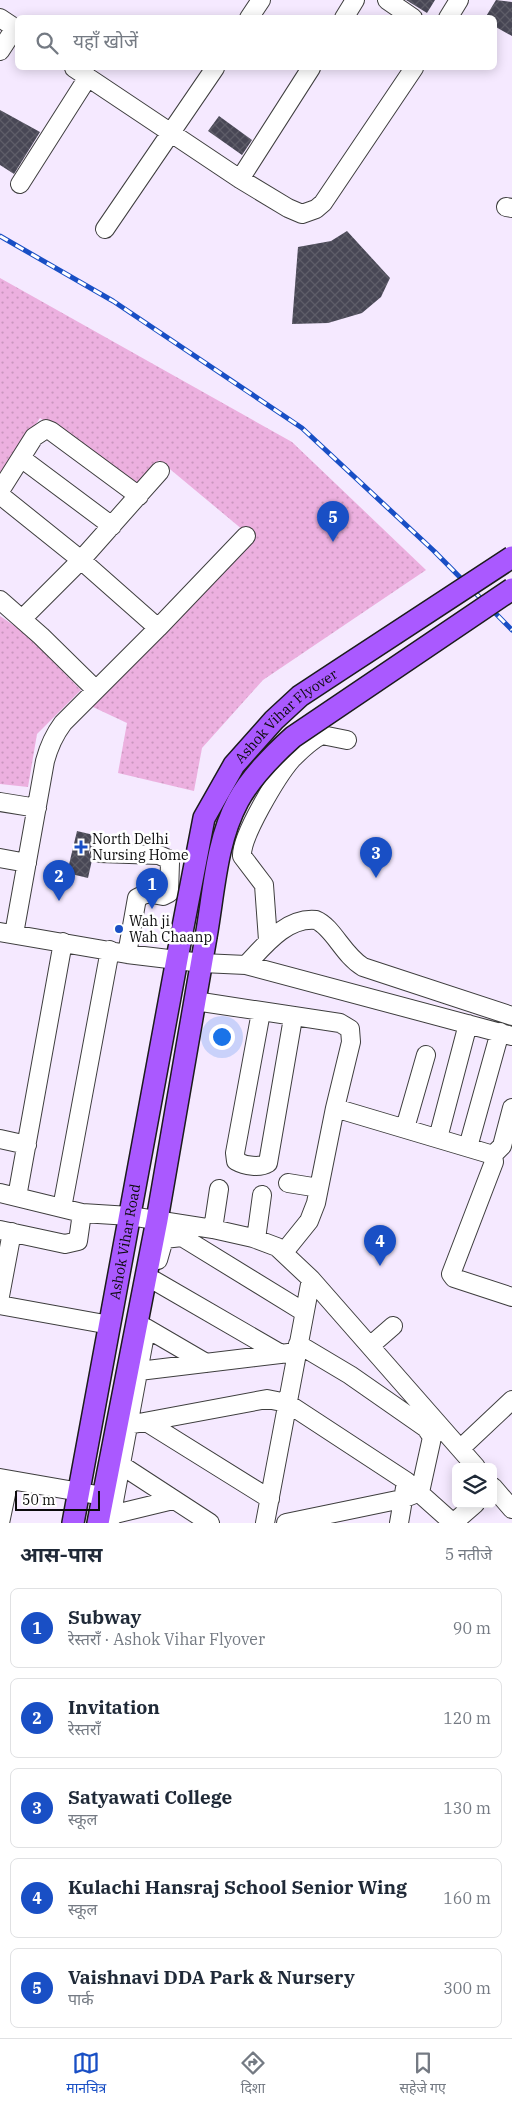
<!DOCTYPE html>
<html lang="hi">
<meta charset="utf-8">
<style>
:root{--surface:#fff;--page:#f6f6f7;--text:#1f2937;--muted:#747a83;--line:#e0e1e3;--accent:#194fc5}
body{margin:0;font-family:"IBM Plex Serif","Noto Sans Devanagari",serif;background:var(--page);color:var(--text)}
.controls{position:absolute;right:15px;bottom:15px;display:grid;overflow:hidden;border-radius:8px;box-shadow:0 2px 12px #0003}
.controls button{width:45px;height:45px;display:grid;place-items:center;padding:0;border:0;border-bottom:1px solid var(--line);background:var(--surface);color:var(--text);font:25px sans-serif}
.scale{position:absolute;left:15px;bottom:12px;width:85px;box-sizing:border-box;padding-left:5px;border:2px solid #0b0b0b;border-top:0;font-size:14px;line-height:18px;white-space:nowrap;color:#0b0b0b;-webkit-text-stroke:4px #fff;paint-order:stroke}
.you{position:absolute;left:221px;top:1036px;width:18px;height:18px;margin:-12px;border:4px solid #fff;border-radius:50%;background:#1a73e8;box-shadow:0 0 0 8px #1a73e833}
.badge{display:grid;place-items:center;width:32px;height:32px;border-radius:50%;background:var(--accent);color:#fff;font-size:16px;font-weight:700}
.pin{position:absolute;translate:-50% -41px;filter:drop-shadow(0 1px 2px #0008)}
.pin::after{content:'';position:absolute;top:26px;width:18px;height:15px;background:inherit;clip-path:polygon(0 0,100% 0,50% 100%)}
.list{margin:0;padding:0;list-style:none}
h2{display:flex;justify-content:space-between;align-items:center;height:65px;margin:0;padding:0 20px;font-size:21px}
h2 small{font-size:16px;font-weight:400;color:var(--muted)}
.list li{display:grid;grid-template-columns:32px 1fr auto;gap:15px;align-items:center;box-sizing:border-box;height:80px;margin:0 10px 10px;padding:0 10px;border:1px solid var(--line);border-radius:8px}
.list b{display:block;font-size:19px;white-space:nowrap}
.list p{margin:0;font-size:16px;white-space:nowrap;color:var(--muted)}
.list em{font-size:16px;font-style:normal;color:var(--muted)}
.icon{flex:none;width:28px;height:28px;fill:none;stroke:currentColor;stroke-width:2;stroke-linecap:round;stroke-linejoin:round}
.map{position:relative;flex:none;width:512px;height:1523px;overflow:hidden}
.search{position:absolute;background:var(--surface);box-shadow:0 2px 12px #0003;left:15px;right:15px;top:15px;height:55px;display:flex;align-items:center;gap:12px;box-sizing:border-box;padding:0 18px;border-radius:8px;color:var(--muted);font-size:19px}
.sheet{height:515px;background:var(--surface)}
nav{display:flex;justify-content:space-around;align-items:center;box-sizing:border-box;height:70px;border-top:1px solid var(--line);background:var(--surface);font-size:14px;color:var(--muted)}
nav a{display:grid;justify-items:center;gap:2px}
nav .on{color:var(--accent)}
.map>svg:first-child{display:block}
</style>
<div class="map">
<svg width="512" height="1523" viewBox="0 0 512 1523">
<defs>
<pattern id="park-dots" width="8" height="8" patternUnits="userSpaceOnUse" patternTransform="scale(1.25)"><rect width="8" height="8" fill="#ecb0df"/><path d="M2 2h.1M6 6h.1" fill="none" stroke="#c996be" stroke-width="1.8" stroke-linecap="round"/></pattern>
<pattern id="building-cross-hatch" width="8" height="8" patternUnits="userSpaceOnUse" patternTransform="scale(1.25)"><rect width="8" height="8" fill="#484755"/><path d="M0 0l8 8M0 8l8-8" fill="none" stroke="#5e5d68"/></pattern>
</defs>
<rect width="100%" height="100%" fill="#f5e9ff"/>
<path fill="url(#park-dots)" d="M0,278L292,442L426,570L263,680L202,748L194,791L118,773L127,723L78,700L243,530L159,460L137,487L40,418L0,478Z
M0,616L25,633L81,690L37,734L28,787L0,784Z"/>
<path fill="url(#building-cross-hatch)" d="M406,0H435L427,13Z
M496,0L512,2V36L494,26V18H485Z
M0,110L40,132L14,174L0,165Z
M219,116L252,140L242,155L208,131Z
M347,231L390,278L381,297L362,313L328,323L292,324L298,247L331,241Z
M77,831L98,836L89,852L92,860L88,878L67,873Z"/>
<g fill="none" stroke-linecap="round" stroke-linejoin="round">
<g stroke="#3e3e3e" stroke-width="20">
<path id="minor" d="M387,0L413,18
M0,18L18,30
M249,18L261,0
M344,18L355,0
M448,18L459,0
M0,51L15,28
M74,68L240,179L288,208L302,214L316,209L323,203L414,68
M240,179L311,68
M20,184L88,77
M506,207L512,208
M105,229L215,68
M21,458L112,526
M0,491L34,437L46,429L51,431L139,496
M0,495L81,560L158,628
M0,600L41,636L96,690
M22,619L81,560L160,471
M0,802L37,808
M100,853L159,855L168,859L170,863L169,893L163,896L147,893L137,898L127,954
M0,858L27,863
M0,932L127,954L202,963L246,965L512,1036
M14,934L45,761C49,746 54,735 63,723L158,628L246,536
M268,940L264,885L242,856C241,836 278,775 292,759C300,751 311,740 322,735L347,740
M246,965C264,946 286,917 316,920C333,927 343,955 363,967L512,1016
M195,1001L340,1023L350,1029L351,1042L335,1108L316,1203L309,1221L284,1252
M261,1012L235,1153L236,1161C245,1166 260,1168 268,1163L293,1018
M335,1108L493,1155L494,1162L451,1274L454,1278L512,1297
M405,1128L426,1055
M438,1138L468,1024
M0,1139L27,1145
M468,1147L500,1032
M493,1155L502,1146L512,1108
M288,1183L319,1188
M0,1193L82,1213L130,1216L213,1229L253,1238L277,1247L311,1279L476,1467
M17,1197L63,942
M62,1208L110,950
M213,1229L219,1189
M0,1230L65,1244L78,1241L82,1213
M256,1239L262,1195
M158,1260L164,1239L182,1237L304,1312
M155,1281L281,1354
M0,1296L12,1232
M0,1305L110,1325
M146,1328L206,1363
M370,1346L393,1326
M139,1371L297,1352
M148,1423L270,1499
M128,1425L267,1399L287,1403L406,1481L453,1523
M461,1448L512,1400
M121,1465L210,1523
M0,1478L103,1496
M493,1487L512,1509
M111,1515L173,1500
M0,1523L9,1480
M110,1523L144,1340
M265,1523L311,1279
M286,1523L402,1499L420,1492L431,1442L432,1437L426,1428L350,1375L298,1344
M399,1523L405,1488
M453,1523L475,1504"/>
</g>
<g stroke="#1c1c1c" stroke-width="24">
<g id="major">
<path id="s1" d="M73,1523L182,932"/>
<path d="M98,1523L157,1220L206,937"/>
</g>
</g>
<use href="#minor" stroke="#fff" stroke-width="18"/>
<use href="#major" stroke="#aa59ff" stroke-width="21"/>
<g stroke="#194fc5" stroke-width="5">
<path id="rail" d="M0,236L113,301L302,428L434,551L512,630"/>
</g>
<use href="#rail" stroke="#fff" stroke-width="3" stroke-dasharray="9" stroke-linecap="butt"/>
<g stroke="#1c1c1c" stroke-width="24" stroke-linecap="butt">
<g id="major-bridge">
<path id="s2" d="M182,932L204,818L234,765L274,720L300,696L338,671L512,557"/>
<path d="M206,937C214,892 216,842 238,801C251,777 273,755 293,737L512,589"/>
</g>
</g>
<use href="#major-bridge" stroke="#aa59ff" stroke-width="21"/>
</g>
<g fill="#194fc5" stroke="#fff" stroke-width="2">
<path d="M78.5 839.5h5v5h5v5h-5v5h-5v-5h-5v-5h5z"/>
<circle cx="119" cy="929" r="5"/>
</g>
<g text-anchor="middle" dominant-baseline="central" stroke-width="5" stroke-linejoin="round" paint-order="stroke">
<g font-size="14" fill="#0b0b0b" stroke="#fff">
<text stroke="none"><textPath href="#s2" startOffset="249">Ashok Vihar Flyover</textPath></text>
<text stroke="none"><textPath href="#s1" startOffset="286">Ashok Vihar Road</textPath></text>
</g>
<g font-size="14" fill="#0b0b0b" stroke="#fff" text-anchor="start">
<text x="92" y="839">North Delhi<tspan x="92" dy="16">Nursing Home</tspan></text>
<text x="129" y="921">Wah ji<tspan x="129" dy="16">Wah Chaanp</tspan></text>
</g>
</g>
</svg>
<div class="controls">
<button><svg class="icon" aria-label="layers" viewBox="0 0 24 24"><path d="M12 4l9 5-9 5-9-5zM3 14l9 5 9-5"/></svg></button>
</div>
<div class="scale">50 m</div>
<div class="you"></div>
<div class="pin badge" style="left:152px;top:909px">1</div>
<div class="pin badge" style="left:59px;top:901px">2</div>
<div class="pin badge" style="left:376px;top:878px">3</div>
<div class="pin badge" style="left:380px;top:1266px">4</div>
<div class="pin badge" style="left:333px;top:542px">5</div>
<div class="search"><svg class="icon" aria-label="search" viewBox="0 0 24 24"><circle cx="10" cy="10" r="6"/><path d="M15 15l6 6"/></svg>यहाँ खोजें</div>
</div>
<section class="sheet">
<h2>आस-पास<small>5 नतीजे</small></h2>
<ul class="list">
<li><span class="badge">1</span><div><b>Subway</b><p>रेस्तराँ · Ashok Vihar Flyover</p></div><em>90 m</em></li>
<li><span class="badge">2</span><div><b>Invitation</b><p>रेस्तराँ</p></div><em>120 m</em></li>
<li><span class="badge">3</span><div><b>Satyawati College</b><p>स्कूल</p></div><em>130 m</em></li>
<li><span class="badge">4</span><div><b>Kulachi Hansraj School Senior Wing</b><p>स्कूल</p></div><em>160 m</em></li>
<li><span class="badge">5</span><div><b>Vaishnavi DDA Park &amp; Nursery</b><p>पार्क</p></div><em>300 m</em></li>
</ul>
</section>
<nav>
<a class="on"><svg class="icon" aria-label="map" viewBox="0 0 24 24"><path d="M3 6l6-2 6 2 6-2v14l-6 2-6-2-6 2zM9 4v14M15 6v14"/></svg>मानचित्र</a>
<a><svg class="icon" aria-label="directions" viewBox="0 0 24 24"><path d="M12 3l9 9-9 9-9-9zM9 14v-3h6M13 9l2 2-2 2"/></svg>दिशा</a>
<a><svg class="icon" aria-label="saved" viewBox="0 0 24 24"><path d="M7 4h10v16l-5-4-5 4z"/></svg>सहेजे गए</a>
</nav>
